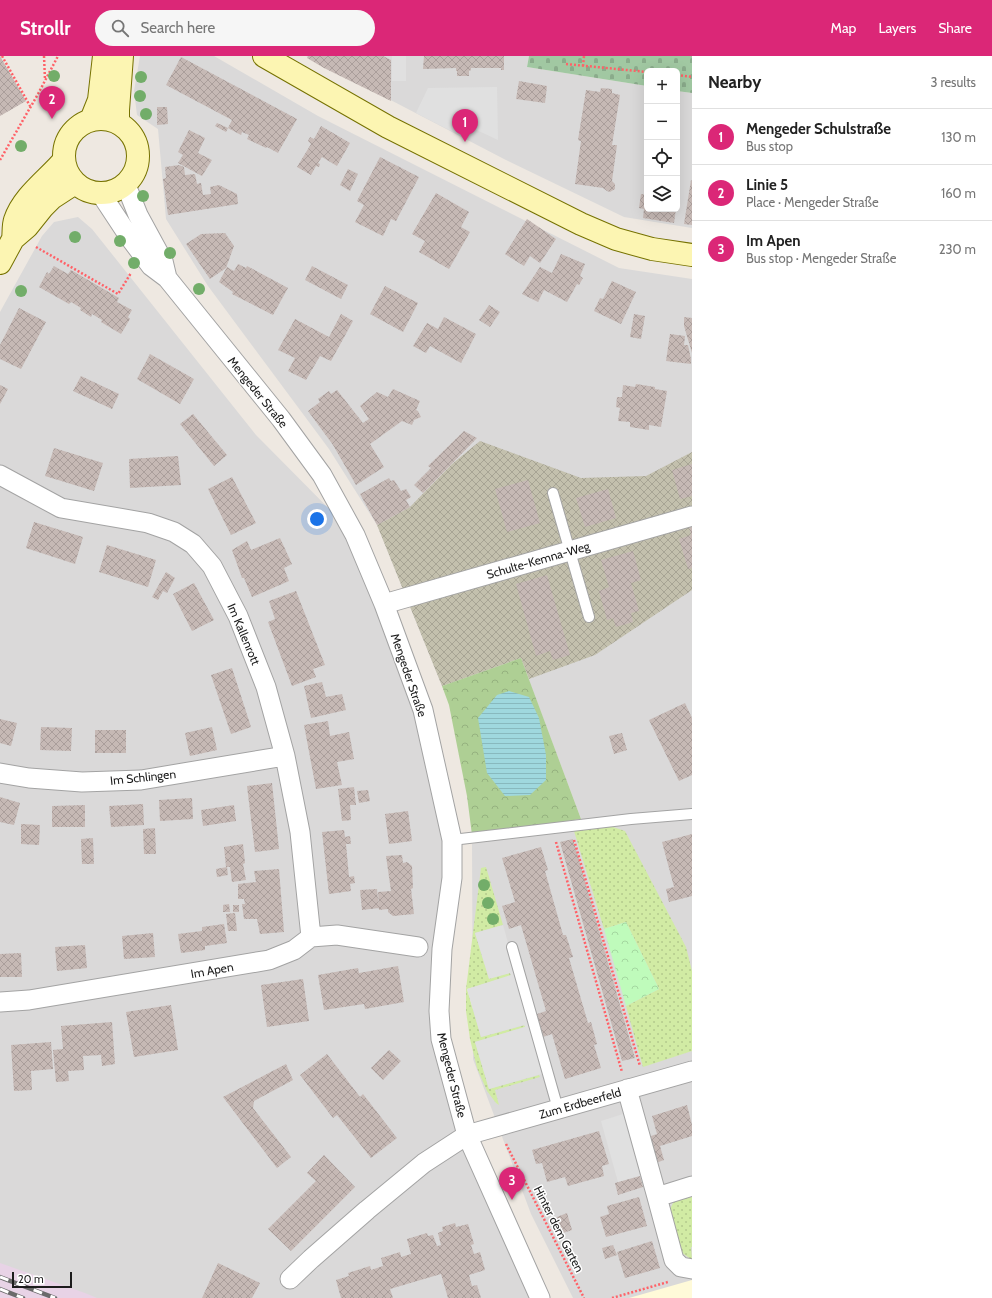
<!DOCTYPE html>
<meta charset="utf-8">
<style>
:root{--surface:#fff;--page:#f6f6f6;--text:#222;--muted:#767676;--line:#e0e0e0;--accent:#db2777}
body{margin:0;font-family:Cabin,sans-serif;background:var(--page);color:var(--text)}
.controls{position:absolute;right:12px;top:12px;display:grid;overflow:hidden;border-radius:6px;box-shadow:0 4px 16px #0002}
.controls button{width:36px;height:36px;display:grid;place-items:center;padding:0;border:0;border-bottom:1px solid var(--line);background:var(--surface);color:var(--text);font:20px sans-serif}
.scale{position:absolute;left:12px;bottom:10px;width:60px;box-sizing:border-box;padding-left:4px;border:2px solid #1c1c1c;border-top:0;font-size:11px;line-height:14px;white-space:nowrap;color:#1c1c1c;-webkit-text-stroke:3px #fff;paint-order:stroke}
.you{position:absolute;left:317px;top:463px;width:14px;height:14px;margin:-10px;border:3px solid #fff;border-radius:50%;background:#1a73e8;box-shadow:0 0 0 6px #1a73e833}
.badge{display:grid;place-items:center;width:26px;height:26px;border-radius:50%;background:var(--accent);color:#fff;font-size:13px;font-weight:700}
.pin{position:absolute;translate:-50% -33px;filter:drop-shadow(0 1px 2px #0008)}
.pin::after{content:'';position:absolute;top:21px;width:14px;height:12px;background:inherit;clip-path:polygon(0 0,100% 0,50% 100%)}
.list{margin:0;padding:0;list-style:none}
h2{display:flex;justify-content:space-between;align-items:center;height:52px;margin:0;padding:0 16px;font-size:17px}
h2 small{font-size:13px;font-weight:400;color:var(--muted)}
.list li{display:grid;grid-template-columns:26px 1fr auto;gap:12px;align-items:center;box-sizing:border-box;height:56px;padding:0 16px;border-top:1px solid var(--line)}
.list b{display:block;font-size:15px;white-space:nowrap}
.list p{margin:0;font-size:13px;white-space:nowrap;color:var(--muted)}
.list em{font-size:13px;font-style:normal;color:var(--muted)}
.icon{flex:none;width:22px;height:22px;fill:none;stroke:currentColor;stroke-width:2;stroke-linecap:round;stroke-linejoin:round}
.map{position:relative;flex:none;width:692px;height:1242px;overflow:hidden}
header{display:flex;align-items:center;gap:24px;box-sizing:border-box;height:56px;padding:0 20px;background:var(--accent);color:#fff}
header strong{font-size:19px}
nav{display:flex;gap:22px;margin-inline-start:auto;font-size:14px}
.search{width:280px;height:36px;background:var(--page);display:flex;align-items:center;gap:10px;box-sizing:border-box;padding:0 14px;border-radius:22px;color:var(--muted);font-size:15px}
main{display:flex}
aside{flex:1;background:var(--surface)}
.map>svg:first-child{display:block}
</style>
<header>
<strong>Strollr</strong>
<div class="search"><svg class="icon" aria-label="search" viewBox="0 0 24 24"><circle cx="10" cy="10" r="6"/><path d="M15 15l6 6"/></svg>Search here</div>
<nav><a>Map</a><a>Layers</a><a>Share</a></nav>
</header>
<main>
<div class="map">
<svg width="692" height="1242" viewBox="0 0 692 1242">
<defs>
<pattern id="construction-cross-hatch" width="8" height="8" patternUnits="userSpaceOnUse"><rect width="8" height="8" fill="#c3c0ad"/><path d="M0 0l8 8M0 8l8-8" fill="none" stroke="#a7a494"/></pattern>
<pattern id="grass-dots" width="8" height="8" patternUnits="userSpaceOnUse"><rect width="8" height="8" fill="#d1eba4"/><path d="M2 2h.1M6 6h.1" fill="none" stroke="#b3c98d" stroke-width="1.8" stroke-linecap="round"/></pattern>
<pattern id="forest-crowns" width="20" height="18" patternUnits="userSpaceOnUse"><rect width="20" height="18" fill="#aecf94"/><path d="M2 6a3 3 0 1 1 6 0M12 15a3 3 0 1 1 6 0" fill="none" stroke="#95b17f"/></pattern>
<pattern id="cemetery-stones" width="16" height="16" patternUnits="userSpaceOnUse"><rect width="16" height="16" fill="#a1c8a2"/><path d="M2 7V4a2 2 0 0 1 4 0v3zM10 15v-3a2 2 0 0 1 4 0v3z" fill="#8aab8b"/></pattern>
<pattern id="park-crowns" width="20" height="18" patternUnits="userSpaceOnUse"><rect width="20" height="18" fill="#bffbbb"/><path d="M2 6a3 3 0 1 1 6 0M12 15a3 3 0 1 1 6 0" fill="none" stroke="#a4d7a0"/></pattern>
<pattern id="water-rules" width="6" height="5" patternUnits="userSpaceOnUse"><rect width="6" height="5" fill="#9fd8de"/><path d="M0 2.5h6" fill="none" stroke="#88b9be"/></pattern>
<pattern id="building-cross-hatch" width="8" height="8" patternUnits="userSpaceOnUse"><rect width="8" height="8" fill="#c6b9b5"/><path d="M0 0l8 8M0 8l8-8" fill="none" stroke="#aa9e9b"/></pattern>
</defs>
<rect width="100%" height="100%" fill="#eee8e1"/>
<path fill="#dad9d9" d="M140,0H214L318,60L619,212L692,223V1242H573L531,1158L473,1003L472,788L581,763L521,603L442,630L377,469L329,393L208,230L166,163L158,73L137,59L134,35Z
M306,0H529L527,11L647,30V153H677V35L692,37V172L624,161L504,103Z
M78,161L92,173L256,379L355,479L446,755L439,983L540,1242H0V256L42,180L54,166Z"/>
<path fill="#fffad9" d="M692,1224V1242H629Z"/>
<path fill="#e8d3e6" d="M0,1207L85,1237L97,1242H0Z"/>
<path fill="url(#construction-cross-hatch)" d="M480,385L581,422L646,420L692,396V534L595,599L529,623L521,602L442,630L377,469L410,451L452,408Z"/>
<path fill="url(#grass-dots)" d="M610,770L625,775L686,891L692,915V995L643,1011L626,950L659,933L626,866L604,873L574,775Z
M486,811L503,869L475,877L489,922L510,917L511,920L467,933L481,981L525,969V971L475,986L489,1033L539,1019L540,1021L495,1034L499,1049L496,1047L487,1035L477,1012L470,983L466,955V933L481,812Z
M692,1138V1191H691L692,1204L681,1196L670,1158L671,1151L674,1145Z"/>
<path fill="url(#forest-crowns)" d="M521,602L581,763L472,779L467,740L449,649L442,630Z"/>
<path fill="url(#cemetery-stones)" d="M529,0H692V37L677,35V15H647V30L527,11Z"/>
<path fill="url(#park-crowns)" d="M626,866L659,933L626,950L604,873Z"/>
<path fill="#e0e0e0" d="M392,0H406V25H392Z
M497,31L498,84L468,70L463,81L416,57L428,32Z
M503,869L545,1017L489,1033L475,986L525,971L524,969L481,981L467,933L511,919L510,917L489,923L475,877Z
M623,1058L640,1120L618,1126L601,1065Z"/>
<path fill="url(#water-rules)" d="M509,635L529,641L539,662L546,699V724L530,739L505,740L487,717L478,662L497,639Z"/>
<path fill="url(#building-cross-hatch)" d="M0,0L26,45L0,60Z
M308,0H383L391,4V45L324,12L307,2Z
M424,0H504V14H501V12H471V14L469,15V20H457V15H456V12L423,13Z
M181,1L297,63L278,97L267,91L266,92L247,83L249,79L242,76L241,79L228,72L232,64L166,29Z
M519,25L547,30L545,47L516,43Z
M601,32L612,33V37L620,39L612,89H617L612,125L615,128V133L610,136L607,135L603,132L575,128L581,85L578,84L586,34L600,36Z
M157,51H167L168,68L157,69Z
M217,67L228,72L226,76L215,70Z
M321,70L350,87L337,110L322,101L318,107L320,108L319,111L316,110L311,119L297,111L311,88L308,85L310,81L314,83Z
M189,74L205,82L198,97L212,104L202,120L178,107L183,99L178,96Z
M380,101L419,121L396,165L391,163L383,180L355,166L364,149L357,145Z
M179,109L184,111L185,119L195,118L197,128L201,127L203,139L211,138L210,131L219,129L237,138L238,148L168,159L163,123L166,122L165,111Z
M348,113L358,118L350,135L340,129Z
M691,124L692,125V169L684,168Z
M436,137L469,156L461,171L470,176L449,213L419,196L425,185L412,178Z
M641,138L647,139V153H676L674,167L643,162L644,153L639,152Z
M527,163L556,183L540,207L530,200L524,210L505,198Z
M225,177L234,190L226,212L210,223L186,188L201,178Z
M561,198L585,208L580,220L583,222L579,229L577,228L567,246L544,234L538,246L522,238L540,211L552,217Z
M238,208L246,212L247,210L288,232L273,259L232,238L233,236L219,226L227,211L234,215Z
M54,210L68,218L71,214L119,242L117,246L132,254L128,261L130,263L121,278L101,266L102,264L92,258L91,261L80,254L81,252L71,246L69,248L39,231L47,216L49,218Z
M312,210L348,229L341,243L305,224Z
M612,225L636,236L621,268L594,255L600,242L603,243Z
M385,230L418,247L403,276L370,258Z
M489,249L500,256L490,271L479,264Z
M19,252L46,266L21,313L0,303V289Z
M341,258L353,265L331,305L320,300L306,324L288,315L295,302L278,294L295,263L329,281Z
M634,258L645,260L641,283L630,281Z
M444,261L476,278L461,307L430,290L426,297L413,290L427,267L438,273Z
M684,261L692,262V297L684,270Z
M670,278L685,280L684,289H688L691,303V308L666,305Z
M150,298L194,323L180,348L137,323Z
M81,320L119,338L112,353L73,335Z
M636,328L655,331V333L667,335L661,371L649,369V374L630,371V366L618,365L620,352L616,351L617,341H622L623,329L635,331Z
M0,329L8,333L0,348Z
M393,333L420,345L416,354L418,355L421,361L414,364L412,369L402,365L370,388L384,411L356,429L333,389L308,355L320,346L318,343L329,335L331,338L337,334L363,367L369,363L360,350L377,336L388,341Z
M193,358L227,399L214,410L180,368Z
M464,375L477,382L423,437L414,429L431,412L428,410Z
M54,392L103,407L94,435L45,420Z
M178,400L181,429L130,432L129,403Z
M692,408V440L680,443L672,414Z
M232,421L256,467L231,479L208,433Z
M389,422L391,425L394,424L401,435L406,433L411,441L406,444L410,451L377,469L360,438Z
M528,424L540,467L507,476L495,433Z
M608,433L616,462L585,471L576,442Z
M34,466L83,481L75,508L26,492Z
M692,470V512L688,513L679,483L691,479L689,471Z
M280,482L292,508L284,512L289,525L252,541L244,522H242L232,494L247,485L251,494Z
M107,489L156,504L148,531L99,516Z
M633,495L641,524L631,527L639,555L631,557L633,566L616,571L613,562L607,564L599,535L609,531L601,504Z
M166,516L175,522L167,537L163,535L158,544L152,541Z
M547,519L570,599L553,604L550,595L536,600L516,528Z
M194,527L214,564L192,575L173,538Z
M296,535L325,609L313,613L316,621L292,630L268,566L275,563L269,545Z
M232,612L251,671L231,678L211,619Z
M322,626L326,641L342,638L346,654L311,662L304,630Z
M685,647L692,662V719L679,725L649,664Z
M0,663L17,667L11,690L0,687Z
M328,665L330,680L349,676L354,703L337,706L342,729L316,733L304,669Z
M41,671L72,672L71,695L40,694Z
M212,671L217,694L190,700L185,677Z
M95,674H126V697H95Z
M622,677L627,694L614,698L609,680Z
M272,727L279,793L255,796L247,730Z
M354,731L356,749H350L351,764L342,765L338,733Z
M368,734L370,745L359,747L357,735Z
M0,741L20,747L14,769L0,766Z
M192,742L193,763L160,765L159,744Z
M143,748L144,769L111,771L109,750Z
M85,749V771H52V750Z
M234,749L236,765L203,770L201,754Z
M408,755L412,785L389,788L385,758Z
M21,768L40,769L39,789L21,788Z
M155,772L156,798H144L143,773Z
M344,774L345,781L350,780L351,788H346L349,821L354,820L355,827L350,828L351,835L329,838L322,776Z
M692,778V840L669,846L666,833L674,831L662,786Z
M93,782L94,808H82L81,783Z
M573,783L635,1002L622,1005L560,786Z
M243,788L245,807L243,808L246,824L232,826L230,811H226L224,791Z
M541,791L548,814L545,815L563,879H566L573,901L569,902L588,967L591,966L597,988L594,989L601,1012L565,1023L552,978L540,982L534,959L546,955L521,869L509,873L502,850L515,846L502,802Z
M402,799L403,807L407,806L412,810L413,832L411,833L414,858L393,860L388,856V853L379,854L378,836L391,835L386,800Z
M227,811L228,819L217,821L216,813Z
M279,813L284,876L260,878L257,863H244L242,848H245L244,843H238V828L256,826L254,815Z
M377,833L379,852L362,854L360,834Z
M229,848L230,856H223V849Z
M233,849H239V856H233Z
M235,857L237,875H228L226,858Z
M224,868L227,887L205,890V894L181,897L178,878L202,875V871Z
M153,877L155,901L124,903L122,880Z
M85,889L87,912L57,915L55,891Z
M21,897L22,921H0V898Z
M398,910L404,946L365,953L364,948L324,954L318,919L358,912L359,917Z
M303,923L309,965L267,971L261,929Z
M171,949L178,994L134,1001L126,956Z
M112,966L115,1008L102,1010L101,999L83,1000L84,1014L68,1015L69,1025L56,1026L53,994L63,993L61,970Z
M51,986L53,1013L31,1015L32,1034L14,1035L11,989Z
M389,994L401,1005L383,1024L371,1012Z
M327,998L360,1041L363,1038L397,1082L371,1102L337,1059L333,1062L300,1019Z
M286,1008L293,1024L254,1045L253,1052L291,1101L277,1112L223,1041Z
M687,1049L692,1069V1080L660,1090L664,1104L656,1107L648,1081L657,1078L652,1060Z
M599,1075L609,1108L602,1110L604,1120L568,1130L565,1121L547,1126L542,1107L536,1108L532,1094Z
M324,1099L355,1131L291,1195L268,1173L316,1125L307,1117Z
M640,1120L643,1131L618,1139L615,1127Z
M639,1141L647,1170L606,1181L600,1161L609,1158L607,1150Z
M567,1157L572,1174L557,1179L552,1163Z
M455,1167L456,1171L468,1168L474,1188L471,1189L474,1198L480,1196L485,1214L469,1219L472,1230L477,1229L481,1242H448L441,1218L390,1233L393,1242H341L336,1224L349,1220L348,1217L370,1210L371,1214L383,1210L381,1202L400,1196L401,1201L411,1198L407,1183L427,1177L428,1180L433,1179L437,1190L441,1189L438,1177L443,1175L442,1171Z
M652,1185L660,1212L625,1222L617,1196Z
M613,1189L617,1199L605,1203L602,1192Z
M218,1207L260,1227L252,1242H202Z"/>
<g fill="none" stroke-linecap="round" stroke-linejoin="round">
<g stroke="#a3a3a3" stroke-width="12">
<path id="lane" d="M553,437L589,561
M452,784L631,763L692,758
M512,891L558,1053"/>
</g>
<g stroke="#a3a3a3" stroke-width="21">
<path id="street" d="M126,129L138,159L163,205L167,222
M101,138L130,182L151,210L167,222L281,363L322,419L355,479L384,548L423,654L452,784V822L442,893L439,955L441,983L467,1079L540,1242
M0,419L61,452L148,467L174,476L193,488L212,510L238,560L266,631L285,700L300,776L311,881
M384,548L692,460
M0,717L29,722L82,726L141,724L285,700
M0,946L29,944L269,904L294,894L311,881L337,879L418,891
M627,1033L657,1141
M692,1130L657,1141L674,1204L681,1211L692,1213
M290,1223L311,1203L367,1154L424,1107L467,1079L692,1015"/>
</g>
<g stroke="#767201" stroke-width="24">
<path id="secondary" d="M264,0L388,71L581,168L616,183L652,193L692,199
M64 100a37 37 0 1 1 74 0a37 37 0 1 1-74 0Z
M91,64L99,44L104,0
M118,67V54L122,0
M13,183C14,177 13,170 15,164C23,140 48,123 64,104
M0,207L13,183L27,171L43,151L52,142L75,127"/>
</g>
<path stroke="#ff6167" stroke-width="2.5" stroke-dasharray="2 2" stroke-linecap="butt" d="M2,0L30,50
M44,0L45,24
M566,8L647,16
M583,10L584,0
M677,19L692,21
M0,104L38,38L58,0
M36,191L118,238L131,217
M574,784L640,1010
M556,786L622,1016
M506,1088L584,1242
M612,1242L668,1226"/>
<use href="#lane" stroke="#fff" stroke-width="10"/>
<use href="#street" stroke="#fff" stroke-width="19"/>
<use href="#secondary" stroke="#fcf5b2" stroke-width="22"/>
<g stroke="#6a6a6a" stroke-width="4.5">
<path id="rail" d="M0,1221L55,1242
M0,1233L23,1242"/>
</g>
<use href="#rail" stroke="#fff" stroke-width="3" stroke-dasharray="9" stroke-linecap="butt"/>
</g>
<g fill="#72ad69">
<circle cx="54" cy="20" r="6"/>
<circle cx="141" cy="21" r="6"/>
<circle cx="140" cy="40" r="6"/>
<circle cx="146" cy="58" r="6"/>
<circle cx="21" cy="90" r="6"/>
<circle cx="143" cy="140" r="6"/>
<circle cx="75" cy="181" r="6"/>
<circle cx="120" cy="185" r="6"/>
<circle cx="170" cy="197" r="6"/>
<circle cx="134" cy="207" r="6"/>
<circle cx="199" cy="233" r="6"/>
<circle cx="21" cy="235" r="6"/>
<circle cx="484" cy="829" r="6"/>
<circle cx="488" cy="847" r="6"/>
<circle cx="493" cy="863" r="6"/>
</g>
<g text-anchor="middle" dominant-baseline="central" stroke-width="3" stroke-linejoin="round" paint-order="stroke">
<g font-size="12" fill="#1c1c1c" stroke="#fff">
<text transform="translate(258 336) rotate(51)">Mengeder Straße</text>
<text transform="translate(538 504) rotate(-16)">Schulte-Kemna-Weg</text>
<text transform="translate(244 578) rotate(67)">Im Kallenrott</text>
<text transform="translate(409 619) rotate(71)">Mengeder Straße</text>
<text transform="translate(143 721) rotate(-6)">Im Schlingen</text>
<text transform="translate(212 914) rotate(-10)">Im Apen</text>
<text transform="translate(452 1019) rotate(76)">Mengeder Straße</text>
<text transform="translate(580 1047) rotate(-16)">Zum Erdbeerfeld</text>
<text transform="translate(559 1173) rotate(63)">Hinter dem Garten</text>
</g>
</g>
</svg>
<div class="controls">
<button>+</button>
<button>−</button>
<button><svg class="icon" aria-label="locate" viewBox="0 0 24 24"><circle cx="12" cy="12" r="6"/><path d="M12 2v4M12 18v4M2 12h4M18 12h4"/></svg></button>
<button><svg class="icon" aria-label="layers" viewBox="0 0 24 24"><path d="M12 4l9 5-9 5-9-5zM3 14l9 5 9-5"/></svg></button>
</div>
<div class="scale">20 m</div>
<div class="you"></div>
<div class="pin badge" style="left:465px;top:86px">1</div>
<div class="pin badge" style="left:52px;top:63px">2</div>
<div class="pin badge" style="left:512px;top:1144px">3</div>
</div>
<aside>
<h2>Nearby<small>3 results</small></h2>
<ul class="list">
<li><span class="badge">1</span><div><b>Mengeder Schulstraße</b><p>Bus stop</p></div><em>130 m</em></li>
<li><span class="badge">2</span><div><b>Linie 5</b><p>Place · Mengeder Straße</p></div><em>160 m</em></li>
<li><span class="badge">3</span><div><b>Im Apen</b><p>Bus stop · Mengeder Straße</p></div><em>230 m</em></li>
</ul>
</aside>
</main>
